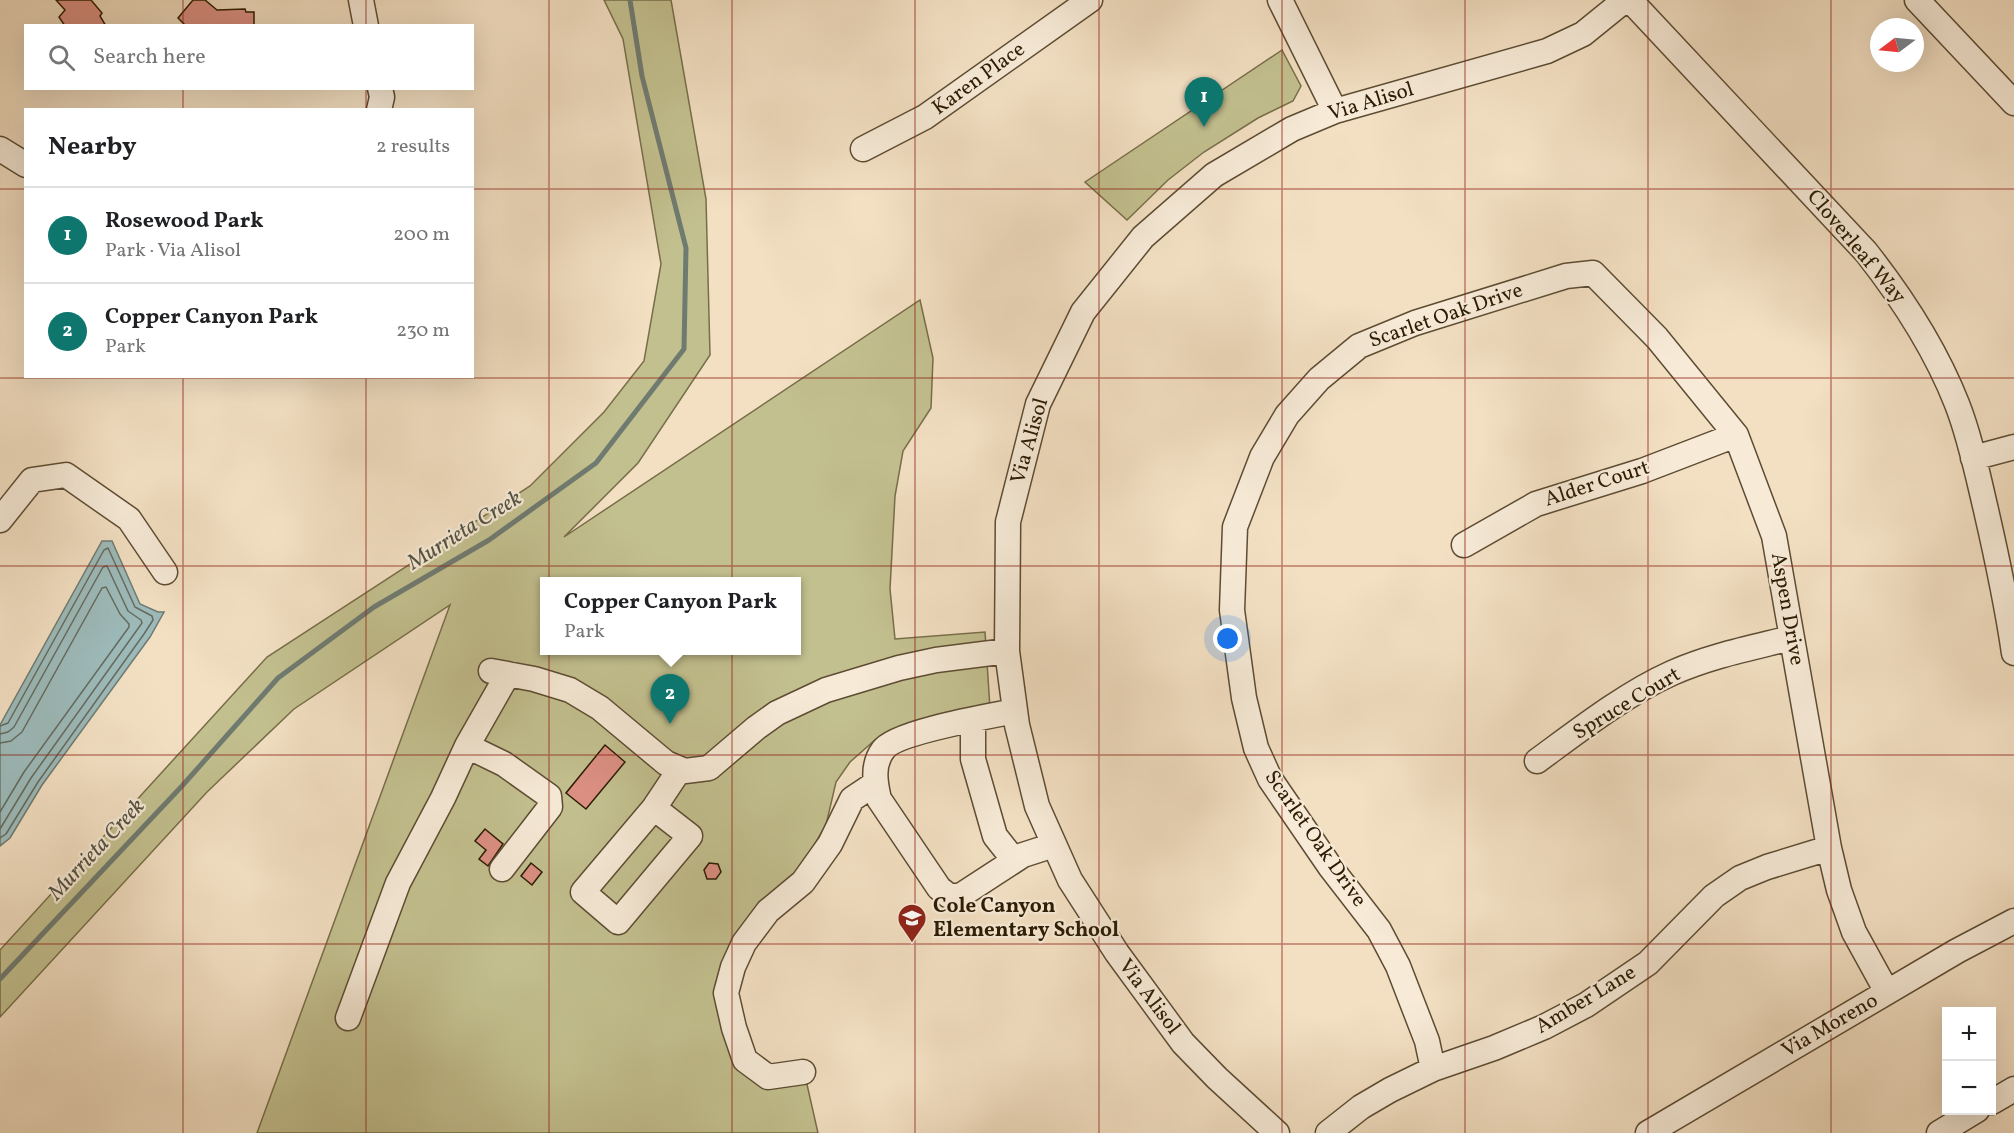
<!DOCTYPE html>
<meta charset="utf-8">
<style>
:root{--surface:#fff;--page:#f6f6f6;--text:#202124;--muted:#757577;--line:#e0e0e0;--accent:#0f766e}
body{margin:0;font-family:Vollkorn,serif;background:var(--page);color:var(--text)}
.controls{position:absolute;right:18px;bottom:18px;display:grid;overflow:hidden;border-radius:0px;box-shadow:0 6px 24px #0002}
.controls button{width:54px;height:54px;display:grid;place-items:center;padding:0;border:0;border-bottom:2px solid var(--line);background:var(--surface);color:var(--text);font:30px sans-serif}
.compass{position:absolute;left:1870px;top:18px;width:54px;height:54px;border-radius:50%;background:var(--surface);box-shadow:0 6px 24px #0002;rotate:254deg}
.you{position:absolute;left:1228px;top:639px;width:21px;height:21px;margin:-15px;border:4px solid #fff;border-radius:50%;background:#1a73e8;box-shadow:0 0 0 9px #1a73e833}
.badge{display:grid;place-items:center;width:39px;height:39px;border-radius:50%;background:var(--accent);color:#fff;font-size:20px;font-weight:700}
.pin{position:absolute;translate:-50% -50px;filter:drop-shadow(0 2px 3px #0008)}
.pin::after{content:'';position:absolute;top:32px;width:21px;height:18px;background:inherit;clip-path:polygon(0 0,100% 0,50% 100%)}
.popup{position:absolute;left:540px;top:577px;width:261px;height:78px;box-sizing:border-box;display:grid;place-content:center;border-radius:0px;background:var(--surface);filter:drop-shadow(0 2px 4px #0005);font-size:20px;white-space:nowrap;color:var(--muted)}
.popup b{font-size:22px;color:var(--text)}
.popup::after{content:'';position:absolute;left:50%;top:100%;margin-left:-12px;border:12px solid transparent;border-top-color:var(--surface)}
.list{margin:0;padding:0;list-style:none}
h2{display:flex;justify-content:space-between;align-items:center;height:78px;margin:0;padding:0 24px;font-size:26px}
h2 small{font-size:20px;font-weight:400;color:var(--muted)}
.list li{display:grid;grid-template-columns:39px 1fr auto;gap:18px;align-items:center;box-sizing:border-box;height:96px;padding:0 24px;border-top:2px solid var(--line)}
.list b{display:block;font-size:22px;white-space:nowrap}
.list p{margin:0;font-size:20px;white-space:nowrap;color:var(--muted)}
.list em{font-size:20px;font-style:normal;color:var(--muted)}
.icon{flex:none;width:33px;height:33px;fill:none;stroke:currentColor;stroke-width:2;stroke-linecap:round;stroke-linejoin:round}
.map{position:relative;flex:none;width:2014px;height:1133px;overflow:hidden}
.search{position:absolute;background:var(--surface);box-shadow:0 6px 24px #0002;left:24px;top:24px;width:450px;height:66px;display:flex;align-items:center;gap:15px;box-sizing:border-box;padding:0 21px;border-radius:0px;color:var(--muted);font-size:22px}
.panel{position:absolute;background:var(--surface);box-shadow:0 6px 24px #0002;left:24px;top:108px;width:450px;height:270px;border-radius:0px}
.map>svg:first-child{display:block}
</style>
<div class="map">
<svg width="2014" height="1133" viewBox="0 0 2014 1133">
<rect width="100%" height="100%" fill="#f3e0c3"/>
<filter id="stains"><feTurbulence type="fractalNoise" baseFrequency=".00333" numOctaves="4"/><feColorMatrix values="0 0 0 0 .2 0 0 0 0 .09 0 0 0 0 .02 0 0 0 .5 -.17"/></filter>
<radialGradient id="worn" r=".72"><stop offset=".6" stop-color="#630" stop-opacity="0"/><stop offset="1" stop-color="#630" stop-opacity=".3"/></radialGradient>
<path fill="#c3c08f" stroke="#776e49" stroke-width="1.5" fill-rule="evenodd" d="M604,0H671L706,199L710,355L638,463L564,537L920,300L933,358L931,408L903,451L895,496L890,589L895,639L985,632L990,708L875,740L850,762L836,782L826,825L800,869L718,982L736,1062L806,1080L818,1133H257L450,605L294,709L207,792L0,1017V950L267,657L530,486L604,412L644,361L661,264L623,39ZM544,582H796V650H544Z
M1282,50L1301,86L1293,101L1258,118L1204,152L1168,180L1127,220L1085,182Z"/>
<path fill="#9dbbbb" stroke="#6f7b71" stroke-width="1.5" d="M102,541H112L140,604L158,612H164L150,637L42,785L10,838L0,846V725Z"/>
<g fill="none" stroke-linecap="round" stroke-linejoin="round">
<path stroke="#646b5f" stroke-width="1.5" d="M0,726L8,723L104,550L108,548L135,607L152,616L153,620L144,634L38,782L6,834L0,838
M0,734L8,732L14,727L103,567L107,566L128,611L141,620L142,623L31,778L0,829
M0,743L11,741L22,732L102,588L106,587L120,614L129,624V627L24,772L0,812"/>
<path stroke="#6f7b71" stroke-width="5" d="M0,979L182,786L278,678L374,607L489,540L596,463L684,349L686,248L642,76L630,0"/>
</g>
<path fill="#dc9084" stroke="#2b1b03" stroke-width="1.5" d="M56,0H91L102,13L100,16L106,26H65L59,17L65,10Z
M193,0H205L217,10L245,9L246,12H254V26H186L178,18Z
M605,745L625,762L586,809L566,793Z
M485,829L503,844L488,866L479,859L486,850L475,841Z
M531,863L542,872L532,885L521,876Z
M709,863L718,864L721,872L716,879H707L704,870Z"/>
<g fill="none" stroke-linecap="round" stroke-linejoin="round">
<g stroke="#5d4c33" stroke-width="27">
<path id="minor" d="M361,0L366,26
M1280,0L1335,111
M1630,0L1866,252C1903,299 1935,348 1957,404C1970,437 1978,476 1986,510C1997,558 2007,605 2014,653
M1917,0L2014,103
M379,110L382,97L380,88
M0,149L26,165
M863,149L925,117L1090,0
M1973,458L2014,447
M0,520L32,480L66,475L129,519L165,572
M1464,545L1536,504L1642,471L1736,435
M491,671L534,679L570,690L600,708L666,763L685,771L709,768L756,728L777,713L826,690L899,668L936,660L1007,651
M1015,711C991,716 895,732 883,750C872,765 875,782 879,799L939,888L949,896H960L1023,855L1054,845
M973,720V759L995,836L1014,860
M467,746L504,764L549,796L550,807L502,869
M1537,761C1578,731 1625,694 1672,673C1710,656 1751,648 1791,638
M654,808L690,836L618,922L583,892L654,808L680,769
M348,1018L398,883L443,798L467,746L508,674
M1433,1069L1427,1041L1398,966L1379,930L1331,868L1270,779L1256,748L1244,698L1232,610L1235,527L1262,457L1287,415L1319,379L1359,346L1415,323L1566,276L1593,273L1657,338L1736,435L1774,536L1829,848L1839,890L1854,932L1887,992
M803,1072L768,1077L745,1060L734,1028L726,993L733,967L744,943L768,911L803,882L830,844L852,799L876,783
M1992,1102L2014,1089
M1277,1133L1217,1078L1183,1043L1117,953L1070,880L1037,806L1017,725L1007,651L1008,522L1038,404L1083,312L1143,237L1214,175L1292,129L1335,111L1547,51L1583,34L1625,0
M1328,1133L1361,1107L1390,1090L1433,1069L1494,1048L1544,1027L1586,1005L1648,963L1714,896L1740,878L1767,867L1829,848
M1648,1133L1957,951L2014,921
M1939,1133L1977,1110"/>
</g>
<use href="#minor" stroke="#f7ebd8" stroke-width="24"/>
</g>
<path fill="none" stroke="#8f2418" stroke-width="1.5" stroke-opacity="0.55" d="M183,0V26M366,0V26M549,0V1133M732,0V1133M915,0V1133M1099,0V1133M1282,0V1133M1465,0V1133M1648,0V1133M1831,0V1133M183,88V110M366,88V110M0,189H26M472,189H2014M183,376V1133M366,376V1133M0,378H2014M0,566H2014M0,755H2014M0,944H2014"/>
<defs>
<g id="school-pin" transform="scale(1.5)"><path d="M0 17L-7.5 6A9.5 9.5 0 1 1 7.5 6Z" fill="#8f2418" stroke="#f7ebd8"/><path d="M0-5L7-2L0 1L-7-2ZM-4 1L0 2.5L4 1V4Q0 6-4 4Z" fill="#fff"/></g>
</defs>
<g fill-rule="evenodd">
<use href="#school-pin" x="912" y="918"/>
</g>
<g text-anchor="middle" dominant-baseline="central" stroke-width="4.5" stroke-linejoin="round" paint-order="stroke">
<g font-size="21" fill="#2b1b03" stroke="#f7ebd8">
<text transform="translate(979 79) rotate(-36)">Karen Place</text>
<text transform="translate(1371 102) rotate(-17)">Via Alisol</text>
<text transform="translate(1856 247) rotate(50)">Cloverleaf Way</text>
<text transform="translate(1446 316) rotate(-19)">Scarlet Oak Drive</text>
<text transform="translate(1030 441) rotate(-74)">Via Alisol</text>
<text transform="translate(1597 484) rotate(-18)">Alder Court</text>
<text transform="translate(1787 609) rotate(80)">Aspen Drive</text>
<text transform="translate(1627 704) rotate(-31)">Spruce Court</text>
<text transform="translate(1315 839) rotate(55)">Scarlet Oak Drive</text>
<text transform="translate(1149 997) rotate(53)">Via Alisol</text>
<text transform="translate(1586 1000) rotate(-31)">Amber Lane</text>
<text transform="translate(1830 1026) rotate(-30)">Via Moreno</text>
</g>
<g font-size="21" font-weight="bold" fill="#2b1b03" stroke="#f7ebd8" text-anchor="start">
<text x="933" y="906">Cole Canyon<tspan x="933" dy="24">Elementary School</tspan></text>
</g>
<g font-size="22" font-style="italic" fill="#535343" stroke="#f7ebd8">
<text transform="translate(465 531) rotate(-32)">Murrieta Creek</text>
<text transform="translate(97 850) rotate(-47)">Murrieta Creek</text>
</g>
</g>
<rect width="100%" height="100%" filter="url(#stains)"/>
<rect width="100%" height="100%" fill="url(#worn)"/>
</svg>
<div class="controls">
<button>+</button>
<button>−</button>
</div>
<svg class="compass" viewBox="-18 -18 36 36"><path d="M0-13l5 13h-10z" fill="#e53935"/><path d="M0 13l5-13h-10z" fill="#757577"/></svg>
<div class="you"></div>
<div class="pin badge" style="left:1204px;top:127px">1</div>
<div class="pin badge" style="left:670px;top:724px">2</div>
<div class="popup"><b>Copper Canyon Park</b>Park</div>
<div class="search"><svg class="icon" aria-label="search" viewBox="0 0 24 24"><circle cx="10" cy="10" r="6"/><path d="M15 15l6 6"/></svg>Search here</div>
<section class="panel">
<h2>Nearby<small>2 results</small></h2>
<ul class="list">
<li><span class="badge">1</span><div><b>Rosewood Park</b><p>Park · Via Alisol</p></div><em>200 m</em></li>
<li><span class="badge">2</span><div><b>Copper Canyon Park</b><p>Park</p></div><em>230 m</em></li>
</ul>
</section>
</div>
